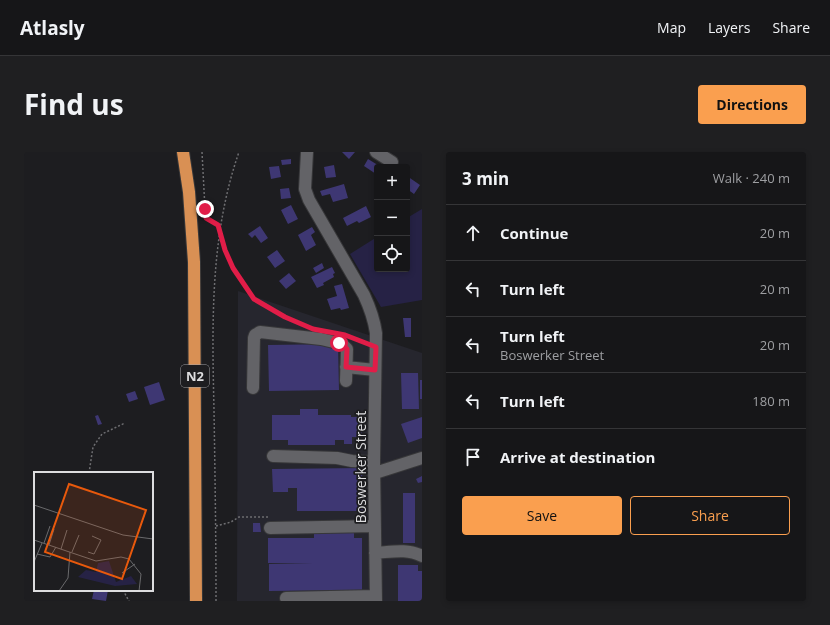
<!DOCTYPE html>
<meta charset="utf-8">
<style>
:root{--surface:#161618;--page:#1f1f21;--text:#f1f3f6;--muted:#9e9fa2;--line:#353537;--accent:#fa9f4f}
body{margin:0;font-family:"Open Sans",sans-serif;background:var(--page);color:var(--text)}
.controls{position:absolute;right:12px;top:12px;display:grid;overflow:hidden;border-radius:4px;box-shadow:0 2px 6px #0003}
.controls button{width:36px;height:36px;display:grid;place-items:center;padding:0;border:0;border-bottom:1px solid var(--line);background:var(--surface);color:var(--text);font:20px sans-serif}
.stop{position:absolute;width:12px;height:12px;margin:-9px;border:3px solid #e11d48;border-radius:50%;background:#fff}
.stop.end{background:#e11d48;border-color:#fff;box-shadow:0 1px 4px #0008}
.list{margin:0;padding:0;list-style:none}
h2{display:flex;justify-content:space-between;align-items:center;height:52px;margin:0;padding:0 16px;font-size:17px}
h2 small{font-size:13px;font-weight:400;color:var(--muted)}
.list li{display:grid;grid-template-columns:26px 1fr auto;gap:12px;align-items:center;box-sizing:border-box;height:56px;padding:0 16px;border-top:1px solid var(--line)}
.list b{display:block;font-size:15px;white-space:nowrap}
.list p{margin:0;font-size:13px;white-space:nowrap;color:var(--muted)}
.list em{font-size:13px;font-style:normal;color:var(--muted)}
.actions{display:flex;gap:8px;padding:12px 16px}
.actions a{flex:1;padding:9px 0;border:1px solid var(--accent);border-radius:4px;text-align:center;font-size:14px;color:var(--accent)}
.actions .main{background:var(--accent);color:#111}
.icon{flex:none;width:22px;height:22px;fill:none;stroke:currentColor;stroke-width:2;stroke-linecap:round;stroke-linejoin:round}
.map{position:relative;flex:none;width:398px;height:449px;overflow:hidden;border-radius:4px}
header{display:flex;align-items:center;gap:24px;box-sizing:border-box;height:56px;padding:0 20px;background:var(--surface);border-bottom:1px solid var(--line)}
header strong{font-size:19px}
nav{display:flex;gap:22px;margin-inline-start:auto;font-size:14px}
.intro{display:flex;align-items:center;justify-content:space-between;box-sizing:border-box;height:96px;padding:0 24px}
h1{margin:0;font-size:28px}
.button{padding:10px 18px;border-radius:4px;background:var(--accent);color:#111;font-size:14px;font-weight:700}
main{display:flex;gap:24px;padding:0 24px}
aside{flex:1;background:var(--surface);border-radius:4px;box-shadow:0 2px 6px #0003}
.map>svg:first-child{display:block}
</style>
<header>
<strong>Atlasly</strong>
<nav><a>Map</a><a>Layers</a><a>Share</a></nav>
</header>
<div class="intro"><h1>Find us</h1><a class="button">Directions</a></div>
<main>
<div class="map">
<svg width="398" height="449" viewBox="0 0 398 449">
<rect width="100%" height="100%" fill="#1d1d20"/>
<path fill="#26262e" d="M214,139L398,201V449H213Z"/>
<path fill="#262245" d="M398,57V148L357,155L326,102L353,85V117H383V66Z"/>
<path fill="#3e3773" d="M318,0H331L325,7Z
M267,7V12L258,13L257,8Z
M344,7L357,15H353L352,22L340,14Z
M310,13L312,25L302,26L300,15Z
M255,14L257,25L247,27L245,15Z
M383,24L396,33L390,42L383,37Z
M320,32L324,46L309,50L306,42L298,44L296,39Z
M265,36L267,46L257,47L256,37Z
M267,53L274,67L264,72L257,58Z
M342,54L347,65L335,71L333,69L323,74L319,66Z
M236,74L244,86L237,91L231,83L228,86L224,82Z
M288,75L291,80L287,83L292,93L282,99L274,83Z
M253,98L261,109L251,116L243,105Z
M298,111L300,116L292,121L289,116Z
M308,115L311,121L309,122L310,125L299,131L300,133L293,136L287,125Z
M265,121L272,129L262,137L255,129Z
M318,132L325,156L317,158L316,156L307,158L303,147L313,144L310,134Z
M379,166H387V185H381Z
M314,192L315,238L245,239L244,193Z
M377,221H394L395,257H378Z
M396,228H398V247H396Z
M135,230L141,248L126,253L120,235Z
M111,239L114,247L105,250L102,242Z
M276,257H294V263H327V265H338V285H328V292H320V288H311V293H264V288H248V263H276Z
M74,263L78,272L74,273L71,264Z
M398,265V286L384,291L377,272Z
M338,316L339,359H273V336H264V340H249L248,317Z
M398,324V330L394,331L392,327Z
M379,341H391V391H379Z
M229,371H236L237,380H229Z
M330,380V386H338V438L245,439V412L289,411H244V386H290V381Z
M374,413H394V419H398V449H374Z
M70,438H84L82,449L68,447Z"/>
<g fill="none" stroke-linecap="round" stroke-linejoin="round">
<g stroke="#373739" stroke-width="14">
<path id="minor" d="M283,0L281,37L285,48L340,143C346,156 350,167 352,181L350,310L352,449
M352,0L368,10
M322,215L351,218
M229,236L230,186L231,183L236,180L297,187L318,192L323,197L322,229
M249,304L313,306L328,309L350,310
M351,321L398,306
M246,376L351,374
M351,401C367,400 383,396 398,404
M262,446L351,444"/>
</g>
<g stroke="#373739" stroke-width="14">
<path id="highway" d="M159,0L165,40L170,110L172,449"/>
</g>
<path stroke="#6e6e71" stroke-width="1.5" stroke-dasharray="2 2" stroke-linecap="butt" d="M178,0L181,57L182,65L194,73L201,98L209,116L230,147L261,165L282,174
M327,185L342,191
M65,321L69,295L78,282L101,271
M192,374L207,370L215,365H245
M99,438L105,449
M192,449C192,385 191,322 190,258C188,171 186,83 215,0"/>
<use href="#minor" stroke="#636367" stroke-width="12"/>
<use href="#highway" stroke="#d99054" stroke-width="12"/>
</g>
<g fill="none" stroke-linecap="round" stroke-linejoin="round">
<path stroke="#e11d48" stroke-width="5" d="M181,57L182,66L194,73L201,98L209,116L230,147L261,165L289,177L321,183L352,195L351,218L322,215L323,197L318,192L315,191"/>
</g>
<g text-anchor="middle" dominant-baseline="central" stroke-width="3.5" stroke-linejoin="round" paint-order="stroke">
<rect fill="#1d1d20" stroke="#a3a3a6" stroke-width="1" x="157" y="213" width="28" height="22" rx="3"/>
<g font-size="13" font-weight="bold" fill="#dddddf">
<text x="171" y="224">N2</text>
</g>
<g font-size="14" fill="#dddddf" stroke="#1d1d20">
<text transform="translate(336 315) rotate(-90)">Boswerker Street</text>
</g>
</g>
<g transform="translate(10 320)">
<rect width="119" height="119" fill="#1d1d20"/>
<path d="M75,89L82,110L97,104L103,112L81,114L44,105L52,98L62,100L64,91Z" fill="#262245"/>
<path fill="none" stroke="#6a6a6c" stroke-width="1" d="M0,33L89,63L119,67M0,68L62,89L87,85L95,87L107,102L105,119M10,71L16,54M15,73L20,57M27,77L33,58M38,80L45,63M54,80L60,82L67,68L58,64M3,82L16,85L22,75M0,90L8,71M88,101L101,92M25,119L34,106L36,80"/>
<path fill="#e8590c" fill-opacity="0.15" stroke="#e8590c" stroke-width="2" d="M35,12L112,38L88,107L11,80Z"/>
<rect width="119" height="119" fill="none" stroke="#dddddf" stroke-width="2"/>
</g>
</svg>
<div class="controls">
<button>+</button>
<button>−</button>
<button><svg class="icon" aria-label="locate" viewBox="0 0 24 24"><circle cx="12" cy="12" r="6"/><path d="M12 2v4M12 18v4M2 12h4M18 12h4"/></svg></button>
</div>
<div class="stop" style="left:315px;top:191px"></div>
<div class="stop end" style="left:181px;top:57px"></div>
</div>
<aside>
<h2>3 min<small>Walk · 240 m</small></h2>
<ul class="list">
<li><svg class="icon" aria-label="ahead" viewBox="0 0 24 24"><path d="M12 20V5M6 11l6-6 6 6"/></svg><div><b>Continue</b></div><em>20 m</em></li>
<li><svg class="icon" aria-label="left" viewBox="0 0 24 24"><path d="M17 20v-9H6M10 6l-5 5 5 5"/></svg><div><b>Turn left</b></div><em>20 m</em></li>
<li><svg class="icon" aria-label="left" viewBox="0 0 24 24"><path d="M17 20v-9H6M10 6l-5 5 5 5"/></svg><div><b>Turn left</b><p>Boswerker Street</p></div><em>20 m</em></li>
<li><svg class="icon" aria-label="left" viewBox="0 0 24 24"><path d="M17 20v-9H6M10 6l-5 5 5 5"/></svg><div><b>Turn left</b></div><em>180 m</em></li>
<li><svg class="icon" aria-label="arrive" viewBox="0 0 24 24"><path d="M6 21V4h12l-3 4 3 4H6"/></svg><div><b>Arrive at destination</b></div></li>
</ul>
<div class="actions"><a class="main">Save</a><a>Share</a></div>
</aside>
</main>
